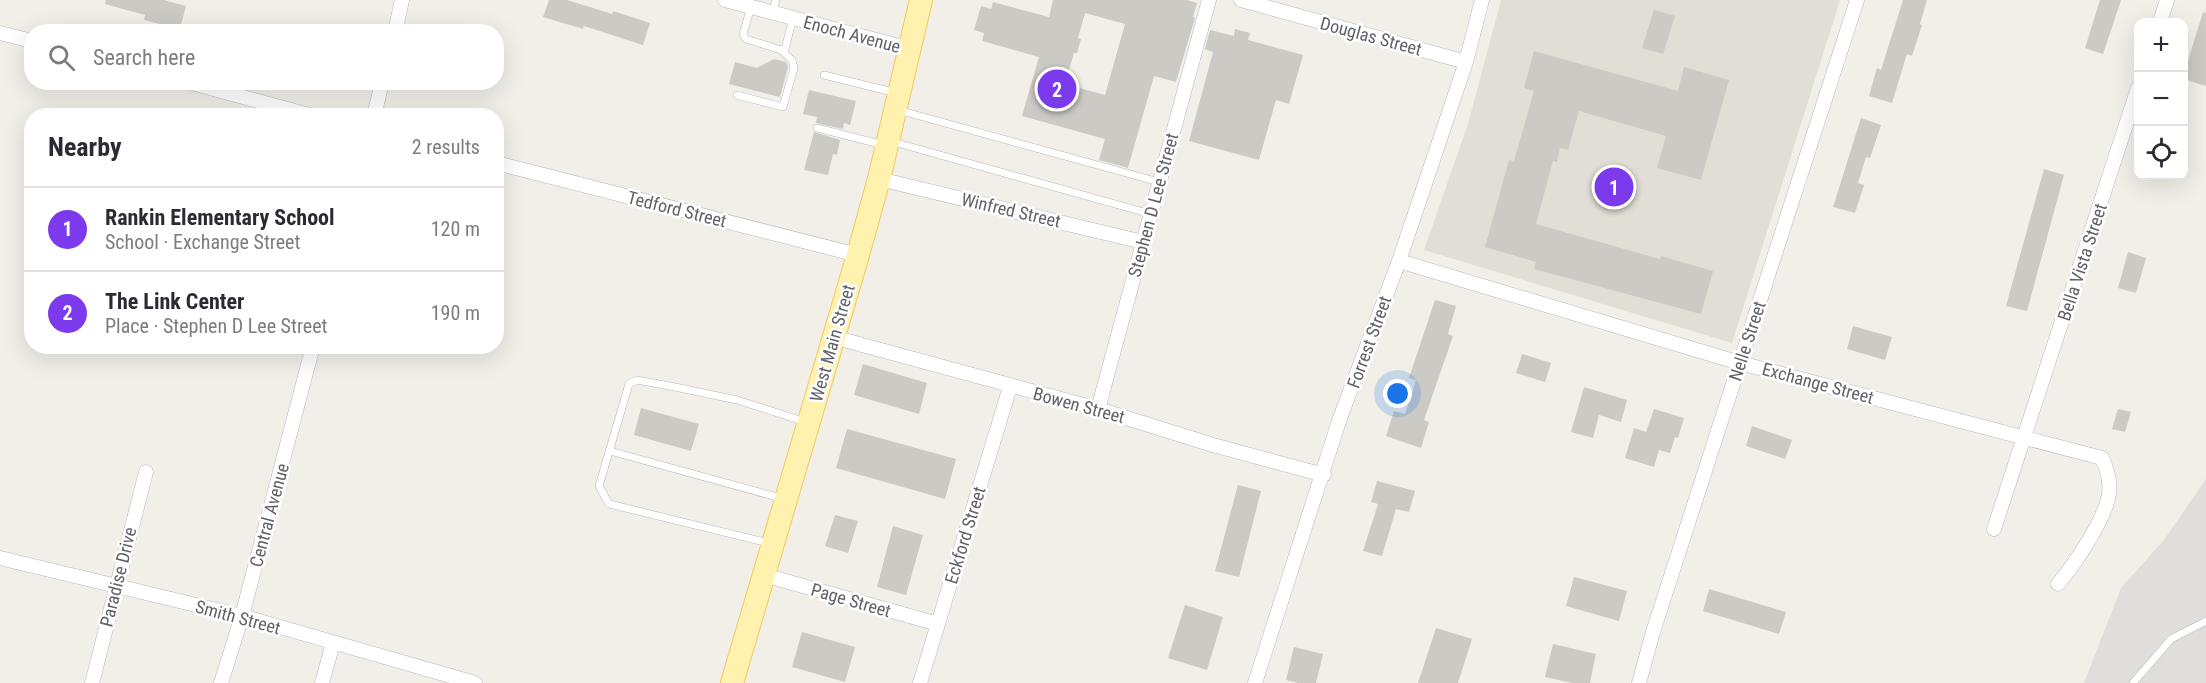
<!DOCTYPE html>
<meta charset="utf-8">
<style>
:root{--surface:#fff;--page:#f2f2f3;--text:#2b2b33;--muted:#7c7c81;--line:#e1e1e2;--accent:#7c3aed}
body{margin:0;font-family:"Roboto Condensed",sans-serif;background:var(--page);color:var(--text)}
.controls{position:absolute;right:18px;top:18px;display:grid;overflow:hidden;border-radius:12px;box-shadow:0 6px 24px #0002}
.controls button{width:54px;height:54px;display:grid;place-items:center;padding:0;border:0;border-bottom:2px solid var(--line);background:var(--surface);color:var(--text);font:30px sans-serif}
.you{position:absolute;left:1398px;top:394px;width:21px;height:21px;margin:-15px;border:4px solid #fff;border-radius:50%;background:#1a73e8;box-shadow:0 0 0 9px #1a73e833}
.badge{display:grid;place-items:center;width:39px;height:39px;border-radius:50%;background:var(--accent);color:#fff;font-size:20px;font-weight:700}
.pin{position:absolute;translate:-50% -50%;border:3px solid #fff;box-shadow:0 2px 6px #0006}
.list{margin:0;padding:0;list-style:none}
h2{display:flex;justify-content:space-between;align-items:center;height:78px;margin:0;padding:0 24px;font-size:26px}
h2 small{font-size:20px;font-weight:400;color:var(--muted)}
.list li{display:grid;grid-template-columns:39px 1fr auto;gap:18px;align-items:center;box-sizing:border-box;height:84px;padding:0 24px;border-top:2px solid var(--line)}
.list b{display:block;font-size:22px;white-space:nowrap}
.list p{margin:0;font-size:20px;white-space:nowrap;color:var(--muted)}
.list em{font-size:20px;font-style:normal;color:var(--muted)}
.icon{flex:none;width:33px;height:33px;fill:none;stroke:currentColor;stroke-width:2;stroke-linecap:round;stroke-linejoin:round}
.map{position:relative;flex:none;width:2206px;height:683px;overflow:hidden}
.search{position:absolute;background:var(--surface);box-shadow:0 6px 24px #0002;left:24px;top:24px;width:480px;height:66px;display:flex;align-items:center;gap:15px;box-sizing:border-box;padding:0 21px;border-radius:24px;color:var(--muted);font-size:22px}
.panel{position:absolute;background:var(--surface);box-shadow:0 6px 24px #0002;left:24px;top:108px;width:480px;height:246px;border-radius:24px}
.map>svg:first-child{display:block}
</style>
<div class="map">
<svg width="2206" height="683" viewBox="0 0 2206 683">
<rect width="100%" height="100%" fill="#f1efe8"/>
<path fill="#e0deda" d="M2206,479V683H2084L2121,588L2164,540Z"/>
<path fill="#e1ded6" d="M1501,0H1840L1732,343L1424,250L1468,124Z"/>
<path fill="#cccac5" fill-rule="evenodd" d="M106,0H164L186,6L180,29L144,20L145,15L105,4Z
M549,0H567L612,14L613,11L650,23L643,45L584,26L583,29L543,17Z
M1053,0H1187L1197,3L1193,17L1195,18L1176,82L1154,76L1128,168L1099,160L1105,139L1022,116L1039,57L982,41L984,33L974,30L981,6L991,9L993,2L1049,17ZM1085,13L1125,24L1105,95L1065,84L1074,53H1077L1081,39L1078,38Z
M1903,0H1927L1920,24L1922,25L1912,56L1907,54L1892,103L1869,96L1877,68L1881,70Z
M2100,0H2121L2103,54L2085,48Z
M1654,10L1675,16L1663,54L1642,48Z
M2203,12L2206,13V86L2184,79V74Z
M1235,29L1250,33L1248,40L1303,55L1289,104L1276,100L1259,160L1189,141L1213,52L1205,49L1210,30L1234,36Z
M1534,51L1678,91L1684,67L1729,80L1701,180L1657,168L1666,136L1579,111L1568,150L1560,148L1557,162L1553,161L1536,224L1660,259L1661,256L1713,271L1701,314L1534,269L1536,262L1485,247L1509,160L1514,161L1534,91L1524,88Z
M774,59L786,62L788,67L780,97L729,84L735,62L757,68Z
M809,90L856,101L850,125L844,123L843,129L816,123L817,117L803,114Z
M1861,118L1881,125L1870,158L1866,157L1858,183L1864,185L1855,213L1833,207Z
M814,132L840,140L837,155L833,154L828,175L804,170Z
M2044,169L2064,175L2027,311L2006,306Z
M2128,252L2146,258L2136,293L2118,288Z
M1435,300L1456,306L1448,334L1453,336L1424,420L1429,422L1421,448L1386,436L1394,411L1405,414L1416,380L1409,378Z
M1853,326L1892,337L1885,360L1847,349Z
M1522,354L1551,363L1545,382L1516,373Z
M863,364L927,383L919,414L854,395Z
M1584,387L1627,400L1621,422L1599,415L1593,438L1571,432Z
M641,408L699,424L691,451L634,435Z
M1654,409L1684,418L1678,438L1675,437L1670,453L1659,450L1654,467L1625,458L1634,428L1646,432Z
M2118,409L2131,412L2125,432L2112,429Z
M1752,426L1792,440L1785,459L1746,446Z
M847,429L956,459L945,499L836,468Z
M1377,481L1415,491L1409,512L1396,509L1382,556L1363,551L1378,504L1371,502Z
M1238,485L1261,491L1239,577L1215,571Z
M835,515L858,521L848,553L825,546Z
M893,526L923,535L906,595L877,587Z
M1574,577L1627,591L1619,621L1566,606Z
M1709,589L1786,612L1779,634L1703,611Z
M1185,605L1223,617L1207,670L1168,658Z
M1436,628L1472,639L1458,683H1418Z
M802,632L855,647L845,682L792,667Z
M1553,644L1596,654L1590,683H1572L1545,677Z
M1294,647L1323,654L1316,683H1298L1286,680Z"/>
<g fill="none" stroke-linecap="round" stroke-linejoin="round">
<g stroke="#b5b8bc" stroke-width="8">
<path id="lane" d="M751,7L743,34L746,39L781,50L785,49L793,18
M772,13L776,0
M824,75L897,93
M737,95L783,107L794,68L792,60L781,50
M898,110L1159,182
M817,128L884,145
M890,141L1151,214
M610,451L784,499
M769,543L609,504L599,486L629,384L637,380L675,387L737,400L806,422
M2133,683L2171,639L2206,621"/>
</g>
<g stroke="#b5b8bc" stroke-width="15">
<path id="street" d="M725,0L910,49
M1241,0L1466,62
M2160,22L2167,0
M395,32L402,0
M0,33L32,41
M188,82L313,116
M374,116L382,82
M496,163L858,255
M879,179L1143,242
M1399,261L1740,363L2102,458C2107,469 2111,481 2109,494C2105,520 2074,565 2058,584
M833,337L1098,409L1213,445L1324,475
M1098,409L1209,0
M1994,529L2138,88
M0,558L242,616L475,683
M764,575L938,624
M92,683L146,472
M221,683L242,616L313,346
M322,683L333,643
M920,683L1010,387
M1255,683L1340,418L1399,261L1466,62L1482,0
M1639,683L1653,632L1857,0"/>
</g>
<g stroke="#f2c960" stroke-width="24">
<path id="primary" d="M732,683L858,255L879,179L921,0"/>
</g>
<use href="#lane" stroke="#fff" stroke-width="7"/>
<use href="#street" stroke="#fff" stroke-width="14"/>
<use href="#primary" stroke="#fff2af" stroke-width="22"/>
</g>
<g text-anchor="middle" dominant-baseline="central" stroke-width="5" stroke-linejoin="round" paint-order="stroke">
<g font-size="18" fill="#5f6368" stroke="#fff">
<text transform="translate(852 34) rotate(15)">Enoch Avenue</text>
<text transform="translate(1371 36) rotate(15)">Douglas Street</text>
<text transform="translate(1153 205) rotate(-75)">Stephen D Lee Street</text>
<text transform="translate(677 209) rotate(14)">Tedford Street</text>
<text transform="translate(1011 210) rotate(13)">Winfred Street</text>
<text transform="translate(2082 262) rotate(-72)">Bella Vista Street</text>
<text transform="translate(1747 341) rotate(-72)">Nelle Street</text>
<text transform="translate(1369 342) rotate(-70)">Forrest Street</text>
<text transform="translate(832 343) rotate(-74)">West Main Street</text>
<text transform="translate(1818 383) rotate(15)">Exchange Street</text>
<text transform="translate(1079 405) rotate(15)">Bowen Street</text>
<text transform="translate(269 515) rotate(-75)">Central Avenue</text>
<text transform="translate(965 535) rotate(-73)">Eckford Street</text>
<text transform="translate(118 577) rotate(-76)">Paradise Drive</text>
<text transform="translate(851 600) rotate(16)">Page Street</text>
<text transform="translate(238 617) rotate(15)">Smith Street</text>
</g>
</g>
</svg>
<div class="controls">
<button>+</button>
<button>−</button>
<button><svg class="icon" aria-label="locate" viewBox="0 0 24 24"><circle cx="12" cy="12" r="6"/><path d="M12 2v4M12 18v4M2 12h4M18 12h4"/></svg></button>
</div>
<div class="you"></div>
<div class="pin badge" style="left:1614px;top:187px">1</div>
<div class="pin badge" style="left:1057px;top:89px">2</div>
<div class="search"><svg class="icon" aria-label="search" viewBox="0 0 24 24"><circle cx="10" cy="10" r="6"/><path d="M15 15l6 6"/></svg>Search here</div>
<section class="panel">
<h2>Nearby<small>2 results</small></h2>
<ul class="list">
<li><span class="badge">1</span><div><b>Rankin Elementary School</b><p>School · Exchange Street</p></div><em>120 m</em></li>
<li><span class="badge">2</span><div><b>The Link Center</b><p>Place · Stephen D Lee Street</p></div><em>190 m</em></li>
</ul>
</section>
</div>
